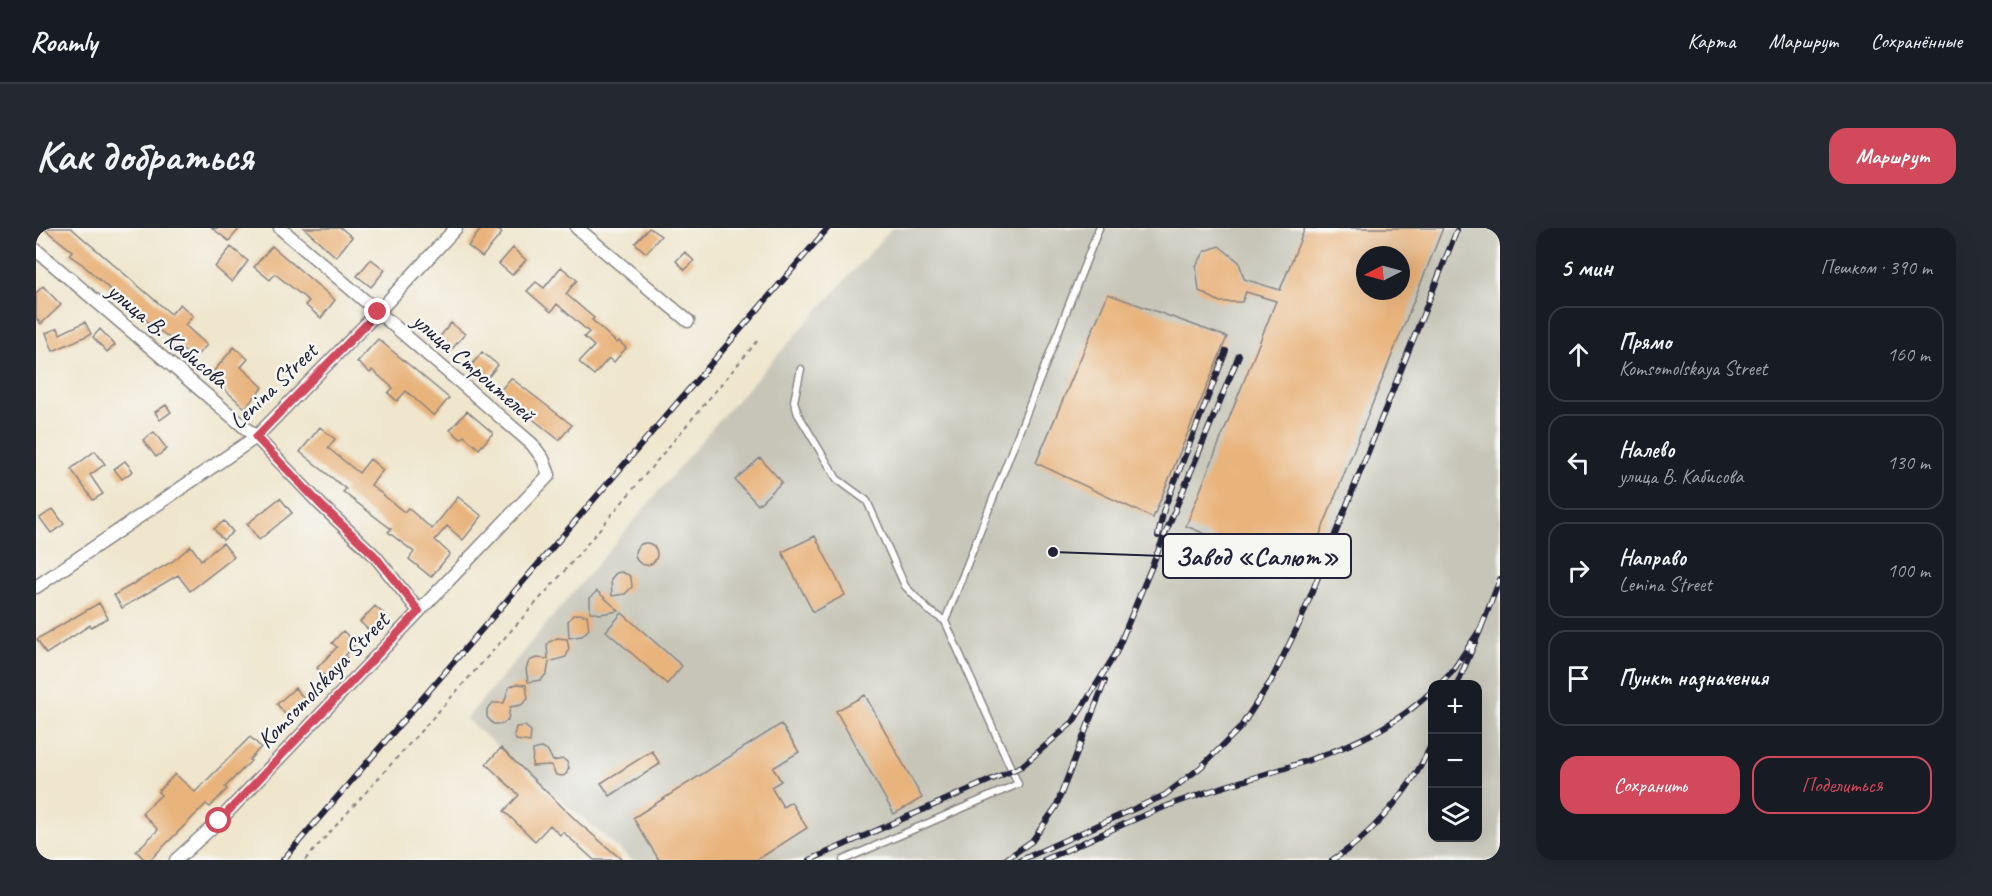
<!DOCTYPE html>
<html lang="ru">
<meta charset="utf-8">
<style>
:root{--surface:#171b24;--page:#242831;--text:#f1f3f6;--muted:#9ea1a6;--line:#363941;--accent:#d1495b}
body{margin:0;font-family:Caveat,sans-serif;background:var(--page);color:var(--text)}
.controls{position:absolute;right:18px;bottom:18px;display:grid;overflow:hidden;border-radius:12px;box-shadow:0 6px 24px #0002}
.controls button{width:54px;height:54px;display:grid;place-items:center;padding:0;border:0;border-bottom:2px solid var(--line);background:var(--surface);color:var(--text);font:30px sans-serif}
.compass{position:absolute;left:1320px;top:18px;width:54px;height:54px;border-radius:50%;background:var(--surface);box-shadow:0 6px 24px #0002;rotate:264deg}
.stop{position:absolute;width:18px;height:18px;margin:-14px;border:4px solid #d1495b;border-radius:50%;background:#fff}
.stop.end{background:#d1495b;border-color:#fff;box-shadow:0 2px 6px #0008}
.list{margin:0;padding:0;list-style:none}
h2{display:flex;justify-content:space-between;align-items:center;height:78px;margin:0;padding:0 24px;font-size:26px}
h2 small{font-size:20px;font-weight:400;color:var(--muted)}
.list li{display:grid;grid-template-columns:39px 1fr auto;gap:18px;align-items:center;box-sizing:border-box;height:96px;margin:0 12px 12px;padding:0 12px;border:2px solid var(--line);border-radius:18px}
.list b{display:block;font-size:22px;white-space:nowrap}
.list p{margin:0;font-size:20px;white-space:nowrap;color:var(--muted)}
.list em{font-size:20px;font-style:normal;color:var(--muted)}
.actions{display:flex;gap:12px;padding:18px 24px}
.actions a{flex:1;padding:14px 0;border:2px solid var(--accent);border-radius:18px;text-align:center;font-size:21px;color:var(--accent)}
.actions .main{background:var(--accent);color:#fff}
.icon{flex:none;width:33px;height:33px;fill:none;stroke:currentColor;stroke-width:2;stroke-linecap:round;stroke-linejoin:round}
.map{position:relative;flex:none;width:1464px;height:632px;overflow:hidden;border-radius:18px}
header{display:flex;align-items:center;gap:36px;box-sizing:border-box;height:84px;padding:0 30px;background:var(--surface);border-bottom:2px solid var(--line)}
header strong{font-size:28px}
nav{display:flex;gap:33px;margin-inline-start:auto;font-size:21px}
.intro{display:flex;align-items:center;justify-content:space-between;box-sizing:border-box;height:144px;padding:0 36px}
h1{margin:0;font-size:42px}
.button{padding:15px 27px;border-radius:18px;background:var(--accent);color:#fff;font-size:21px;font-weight:700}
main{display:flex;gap:36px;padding:0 36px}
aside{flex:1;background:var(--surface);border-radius:18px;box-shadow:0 6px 24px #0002}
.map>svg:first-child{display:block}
</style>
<header>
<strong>Roamly</strong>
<nav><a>Карта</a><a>Маршрут</a><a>Сохранённые</a></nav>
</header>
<div class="intro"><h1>Как добраться</h1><a class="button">Маршрут</a></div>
<main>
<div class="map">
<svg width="1464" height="632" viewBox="0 0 1464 632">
<rect width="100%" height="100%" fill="#f6f6f2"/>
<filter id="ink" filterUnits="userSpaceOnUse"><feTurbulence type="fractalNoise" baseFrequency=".0167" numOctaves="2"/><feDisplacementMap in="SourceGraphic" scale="12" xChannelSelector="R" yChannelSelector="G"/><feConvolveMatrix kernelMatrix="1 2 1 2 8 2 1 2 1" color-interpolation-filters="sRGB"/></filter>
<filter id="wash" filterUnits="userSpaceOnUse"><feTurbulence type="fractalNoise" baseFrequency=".008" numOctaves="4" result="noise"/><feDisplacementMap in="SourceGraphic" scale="24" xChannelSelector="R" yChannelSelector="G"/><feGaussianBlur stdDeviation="1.35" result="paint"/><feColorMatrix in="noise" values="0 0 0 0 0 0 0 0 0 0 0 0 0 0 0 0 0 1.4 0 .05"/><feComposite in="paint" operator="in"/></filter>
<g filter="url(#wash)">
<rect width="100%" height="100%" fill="#efe6cd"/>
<path fill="#c6c5b8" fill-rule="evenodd" d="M856,0H1464V632H596L430,491L683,192ZM1329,27H1365V63H1329ZM1396,457H1442V610H1396Z"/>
<g id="blocks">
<path fill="#e9b37c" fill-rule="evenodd" d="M7,0H35L135,86L144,76L157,88L149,97L171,117L157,131L136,112L98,83L46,36L33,27L36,23Z
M176,0H204L193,13Z
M268,0H305L316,9L300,29Z
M446,0H459L466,5L446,29L432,18Z
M613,0L625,8L610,25L599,15Z
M1269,0H1407L1268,346L1150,298L1240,73L1210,64L1206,74H1184L1163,63L1160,38L1169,23L1183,18L1203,34L1208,51L1244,62ZM1329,27H1365V63H1329Z
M236,18L299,72L285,90L269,77L273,73L239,46L234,52L218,39Z
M195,19L212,33L196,54L179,39Z
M477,20L490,32L476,47L463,36Z
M649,24L658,33L649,42L640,33Z
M335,31L349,42L335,59L321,48Z
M525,39L541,52L530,66L558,90L556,92L581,115L583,113L590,120L578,134L573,130L558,147L543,134L558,118L548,109L553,104L521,76L515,84L491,63L500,54L508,60Z
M7,58L25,77L5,96L0,90V65Z
M1072,66L1191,109L1117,290L1000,235Z
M49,94L55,106L17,123L10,105L22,100L24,106Z
M415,95L429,106L415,122L402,111Z
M64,101L79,117L71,124L57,109Z
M342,111L413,170L398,188L370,163L361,173L352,165L357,160L336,142L334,145L321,134Z
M198,119L212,131L205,139L227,159L209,180L174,148Z
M446,124L462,137L449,153L433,140Z
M475,150L536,197L523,212L463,164Z
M130,177L135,184L124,192L119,184Z
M431,183L457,205L443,221L428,208L425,211L414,202Z
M284,199L299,211L292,220L323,245L334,231L347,242L335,257L368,284L372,280L396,301L422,269L446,288L427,312L411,298L399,312L414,326L395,349L373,331L378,324L352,304L355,301L307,264L310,261L264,224Z
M118,204L131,221L120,229L107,212Z
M59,223L69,236L54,247L67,266L57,272L35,241Z
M724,230L746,254L722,277L699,252Z
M89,233L97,243L86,251L78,241Z
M244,270L256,285L223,312L211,296Z
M17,281L28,296L15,305L4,290Z
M188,293L197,304L187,312L178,301Z
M779,308L809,367L777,384L746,324Z
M599 326a11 11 0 1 1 22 0a11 11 0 1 1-22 0Z
M187,315L198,329L154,363L142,347L86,380L78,367L137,333L155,318L165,332Z
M585,344L593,347L595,350L596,359L589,366L576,368L575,351L580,345Z
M561,363L583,383L564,386L554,384V370Z
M63,375L72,390L55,399L54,397L10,426L1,411Z
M339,378L350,388L335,404L324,394Z
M586,385L646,438L631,456L570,403Z
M542,386L551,387L553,401L546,408L533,410L532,393L537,387Z
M307,403L320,415L309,428L311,430L292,451L281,440L301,419L296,415Z
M521,410L531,411L533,421L530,429L513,434L511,445L505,452L492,454L490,441L493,433L500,430L512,431L511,417L513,414Z
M481,456L490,457L492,471L485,477L474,479L472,492L466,496H457L451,489V481L457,475H468L473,459Z
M259,460L268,470L251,488L241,476Z
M829,467L886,570L858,586L800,483Z
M745,496L763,524L737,540L745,553L735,559L747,579L755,574L771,600L721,632H623L597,590Z
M489,498L495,503L494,514L480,512L478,507L480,499Z
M214,509L225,519L213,532L215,533L189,559L191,561L174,579L170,576L114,632H109L100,623L122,602L106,585L125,567L122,564L139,546L159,564Z
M465,520L543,595L586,632H558L527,604L524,607L514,597L499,613L468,583L483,567L450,536Z
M505,520L512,523L517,533L527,531L531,534L533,540L530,546L527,548L520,547L515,537L496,538L497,522Z
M616,523L624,536L574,568L565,555Z"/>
</g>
</g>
<g filter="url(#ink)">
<use href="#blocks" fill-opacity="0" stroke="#888484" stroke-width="1.5"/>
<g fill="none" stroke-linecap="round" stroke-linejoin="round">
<g stroke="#888484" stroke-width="9">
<path id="service" d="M765,141L758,173L762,186L801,251L831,273L869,358L892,382L909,393
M807,632L982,556L909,393L1063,0"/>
</g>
<g stroke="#888484" stroke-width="15">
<path id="minor" d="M541,0L652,93
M0,22L220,209L285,277L339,328L383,383
M0,359L220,209L342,84L420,0
M140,632L183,593L513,247L507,231L496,216L244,0"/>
</g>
<path stroke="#888484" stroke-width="2" stroke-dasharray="4.5 4.5" stroke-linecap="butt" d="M269,632L525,347L724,110"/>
<use href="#service" stroke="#fff" stroke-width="6"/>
<use href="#minor" stroke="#fff" stroke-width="12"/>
<g stroke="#22223b" stroke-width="6">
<path id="rail" d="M1122,308L1128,281L1190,123
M1445,400L1464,351
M1403,457L1416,444L1445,400L1421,457
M247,632L792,0
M774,632L986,538L1037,494L1080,425L1203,127
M969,632L996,613L1020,579L1069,453
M985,632L1129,567L1165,539L1204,500L1235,453L1264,394L1421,2
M1008,632C1050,614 1091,593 1134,577C1222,543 1326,531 1396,463
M1296,632C1336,608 1378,558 1396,515"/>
</g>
<use href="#rail" stroke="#f6f6f2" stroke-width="4" stroke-dasharray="11" stroke-linecap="butt"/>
</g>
</g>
<g fill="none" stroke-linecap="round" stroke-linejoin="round" filter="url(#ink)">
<path stroke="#d1495b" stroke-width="8" d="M183,593L383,383L339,328L285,277L220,209L342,84"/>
</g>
<g text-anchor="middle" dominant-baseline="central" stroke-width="5" stroke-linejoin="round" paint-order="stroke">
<g font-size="24" fill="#22223b" stroke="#f6f6f2">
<text transform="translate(132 107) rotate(40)">улица В. Кабисова</text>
<text transform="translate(438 139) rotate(41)">улица Строителей</text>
<text transform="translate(237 158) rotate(-44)">Lenina Street</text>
<text transform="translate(287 452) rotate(-46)">Komsomolskaya Street</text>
</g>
</g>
<path fill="none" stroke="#22223b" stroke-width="2" d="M1017 324L1127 328"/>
<circle fill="#22223b" stroke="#f6f6f2" stroke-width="2" cx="1017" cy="324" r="6"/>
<rect fill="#f6f6f2" stroke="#22223b" stroke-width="2" x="1127" y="306" width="188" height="44" rx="6"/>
<g font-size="26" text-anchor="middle" font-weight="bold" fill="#22223b">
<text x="1221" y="337">Завод «Салют»</text>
</g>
</svg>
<div class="controls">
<button>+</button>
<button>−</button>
<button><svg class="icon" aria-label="layers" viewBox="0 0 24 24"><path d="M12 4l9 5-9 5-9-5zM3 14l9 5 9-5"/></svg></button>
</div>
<svg class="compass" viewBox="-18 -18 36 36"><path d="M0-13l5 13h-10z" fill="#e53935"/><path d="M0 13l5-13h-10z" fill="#9ea1a6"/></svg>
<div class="stop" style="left:183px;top:593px"></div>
<div class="stop end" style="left:342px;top:84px"></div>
</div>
<aside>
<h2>5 мин<small>Пешком · 390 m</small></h2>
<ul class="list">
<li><svg class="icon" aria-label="ahead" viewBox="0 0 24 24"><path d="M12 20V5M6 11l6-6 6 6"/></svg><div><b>Прямо</b><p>Komsomolskaya Street</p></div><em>160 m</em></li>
<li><svg class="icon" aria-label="left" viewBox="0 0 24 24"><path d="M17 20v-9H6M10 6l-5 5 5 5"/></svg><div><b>Налево</b><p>улица В. Кабисова</p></div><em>130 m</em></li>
<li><svg class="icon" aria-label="right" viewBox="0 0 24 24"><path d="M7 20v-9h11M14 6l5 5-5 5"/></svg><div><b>Направо</b><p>Lenina Street</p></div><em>100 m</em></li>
<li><svg class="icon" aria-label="arrive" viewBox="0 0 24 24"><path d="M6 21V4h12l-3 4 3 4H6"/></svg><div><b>Пункт назначения</b></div></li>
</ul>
<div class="actions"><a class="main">Сохранить</a><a>Поделиться</a></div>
</aside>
</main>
